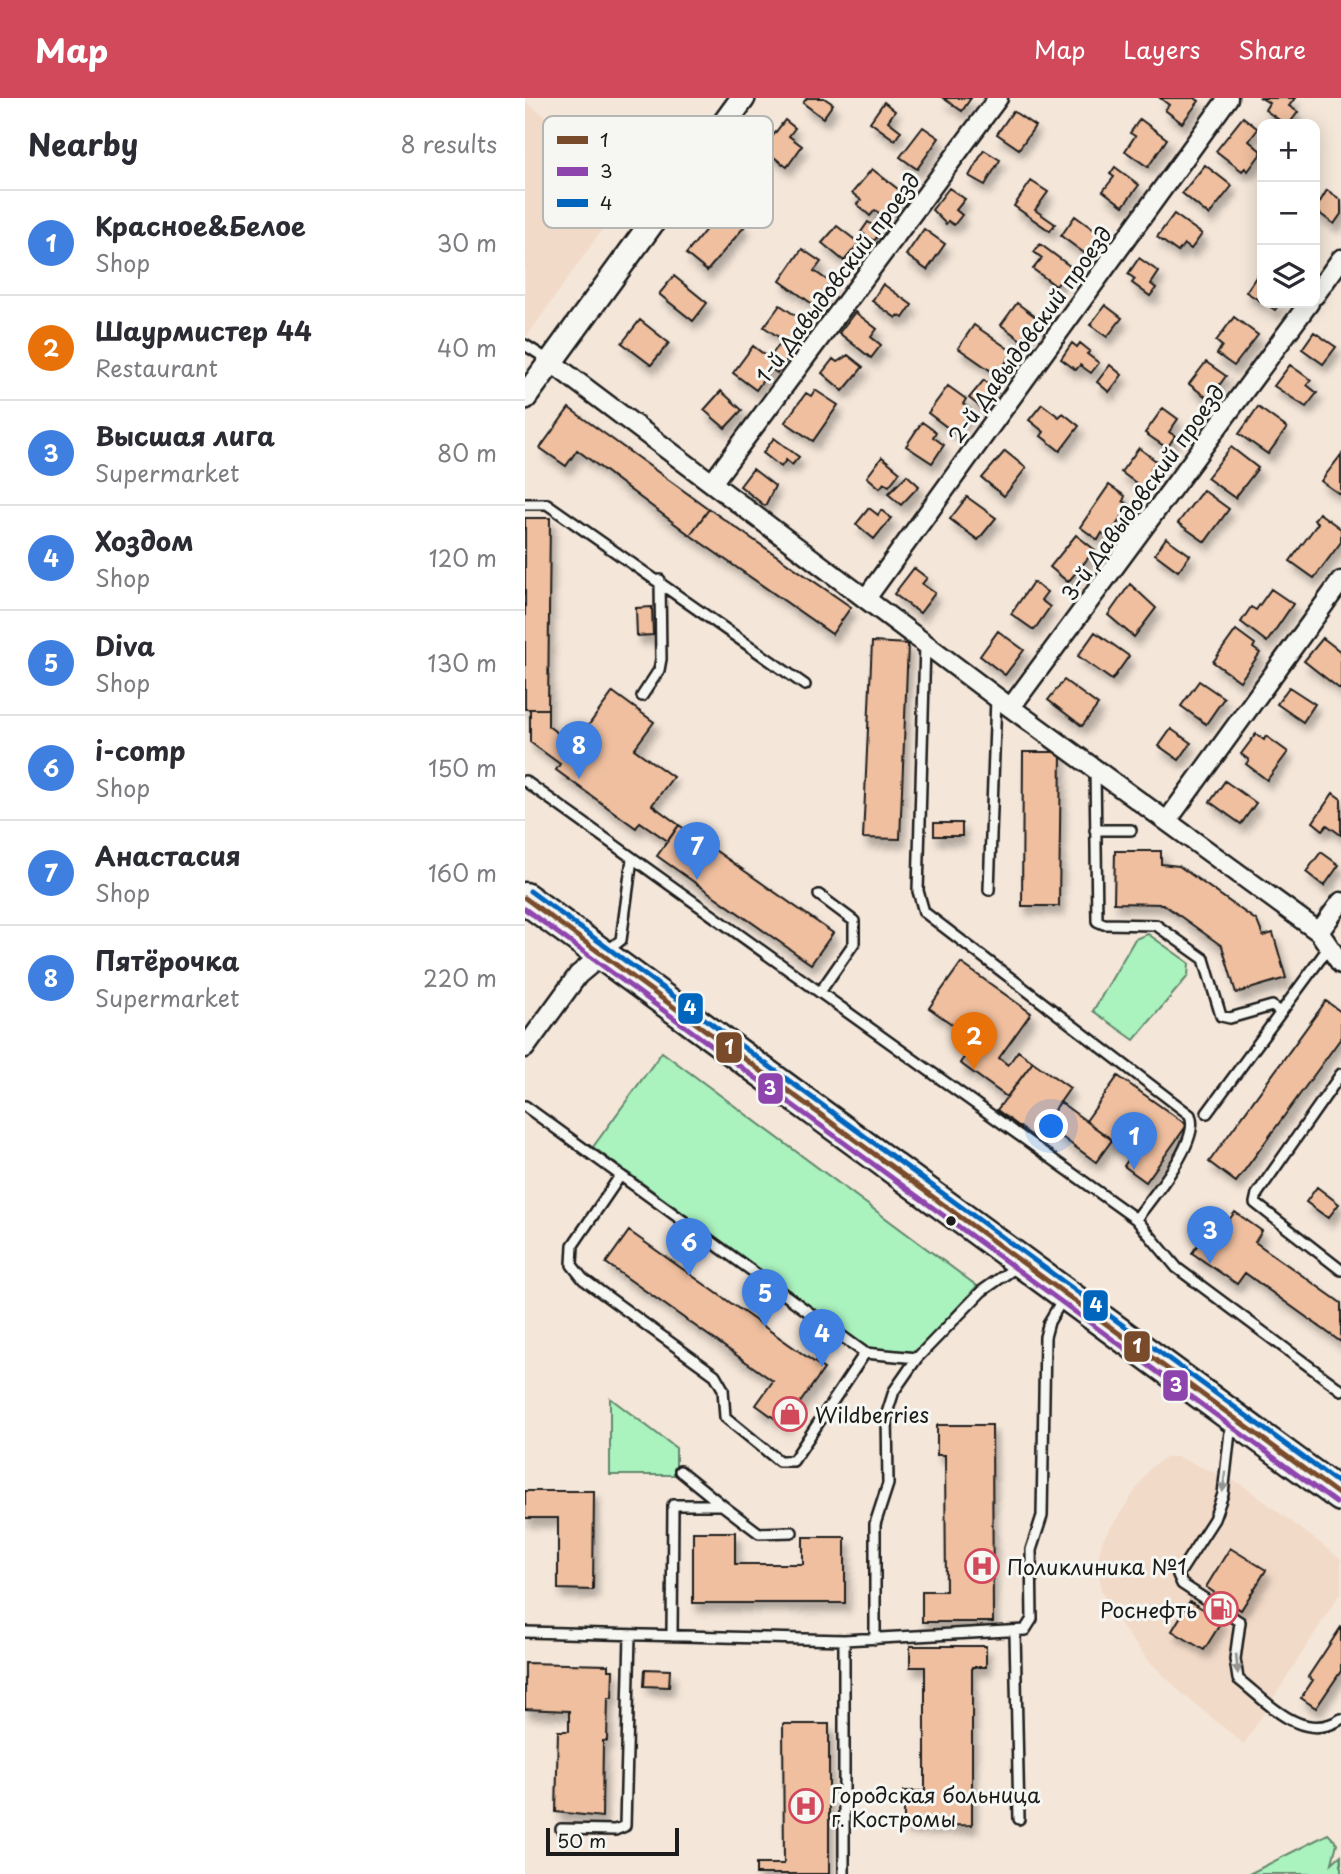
<!DOCTYPE html>
<meta charset="utf-8">
<style>
:root{--surface:#fff;--page:#f7f7f7;--text:#2b2b33;--muted:#7c7c81;--line:#e1e1e2;--accent:#d1495b}
body{margin:0;font-family:"Playpen Sans",sans-serif;background:var(--page);color:var(--text)}
.controls{position:absolute;right:21px;top:21px;display:grid;overflow:hidden;border-radius:14px;box-shadow:0 4px 18px #0003}
.controls button{width:63px;height:63px;display:grid;place-items:center;padding:0;border:0;border-bottom:2px solid var(--line);background:var(--surface);color:var(--text);font:35px sans-serif}
.scale{position:absolute;left:21px;bottom:18px;width:133px;box-sizing:border-box;padding-left:7px;border:4px solid #1c1c1c;border-top:0;font-size:19px;line-height:24px;white-space:nowrap;color:#1c1c1c;-webkit-text-stroke:5px #f6f6f2;paint-order:stroke}
.you{position:absolute;left:527px;top:1029px;width:24px;height:24px;margin:-18px;border:5px solid #fff;border-radius:50%;background:#1a73e8;box-shadow:0 0 0 10px #1a73e833}
.badge{display:grid;place-items:center;width:46px;height:46px;border-radius:50%;background:var(--accent);color:#fff;font-size:23px;font-weight:700}
.pin{position:absolute;translate:-50% -58px;filter:drop-shadow(0 2px 4px #0008)}
.pin::after{content:'';position:absolute;top:37px;width:24px;height:21px;background:inherit;clip-path:polygon(0 0,100% 0,50% 100%)}
.list{margin:0;padding:0;list-style:none}
h2{display:flex;justify-content:space-between;align-items:center;height:91px;margin:0;padding:0 28px;font-size:30px}
h2 small{font-size:23px;font-weight:400;color:var(--muted)}
.list li{display:grid;grid-template-columns:46px 1fr auto;gap:21px;align-items:center;box-sizing:border-box;height:105px;padding:0 28px;border-top:2px solid var(--line)}
.list b{display:block;font-size:26px;white-space:nowrap}
.list p{margin:0;font-size:23px;white-space:nowrap;color:var(--muted)}
.list em{font-size:23px;font-style:normal;color:var(--muted)}
.icon{flex:none;width:38px;height:38px;fill:none;stroke:currentColor;stroke-width:2;stroke-linecap:round;stroke-linejoin:round}
.map{position:relative;flex:none;width:816px;height:1776px;overflow:hidden}
header{display:flex;align-items:center;gap:42px;box-sizing:border-box;height:98px;padding:0 35px;background:var(--accent);color:#fff}
header strong{font-size:33px}
nav{display:flex;gap:38px;margin-inline-start:auto;font-size:24px}
main{display:flex}
aside{flex:1;background:var(--surface)}
.map>svg:first-child{display:block}
</style>
<header>
<strong>Map</strong>
<nav><a>Map</a><a>Layers</a><a>Share</a></nav>
</header>
<main>
<aside>
<h2>Nearby<small>8 results</small></h2>
<ul class="list">
<li><span class="badge" style="background:#3f7fe0">1</span><div><b>Красное&amp;Белое</b><p>Shop</p></div><em>30 m</em></li>
<li><span class="badge" style="background:#e8710a">2</span><div><b>Шаурмистер 44</b><p>Restaurant</p></div><em>40 m</em></li>
<li><span class="badge" style="background:#3f7fe0">3</span><div><b>Высшая лига</b><p>Supermarket</p></div><em>80 m</em></li>
<li><span class="badge" style="background:#3f7fe0">4</span><div><b>Хоздом</b><p>Shop</p></div><em>120 m</em></li>
<li><span class="badge" style="background:#3f7fe0">5</span><div><b>Diva</b><p>Shop</p></div><em>130 m</em></li>
<li><span class="badge" style="background:#3f7fe0">6</span><div><b>i-comp</b><p>Shop</p></div><em>150 m</em></li>
<li><span class="badge" style="background:#3f7fe0">7</span><div><b>Анастасия</b><p>Shop</p></div><em>160 m</em></li>
<li><span class="badge" style="background:#3f7fe0">8</span><div><b>Пятёрочка</b><p>Supermarket</p></div><em>220 m</em></li>
</ul>
</aside>
<div class="map">
<svg width="816" height="1776" viewBox="0 0 816 1776">
<defs>
<filter id="shadow"><feDropShadow dx="4.5" dy="8" stdDeviation="3.5" flood-color="#0004"/></filter>
</defs>
<rect width="100%" height="100%" fill="#f4e6d9"/>
<filter id="ink" filterUnits="userSpaceOnUse"><feTurbulence type="fractalNoise" baseFrequency=".0143" numOctaves="2"/><feDisplacementMap in="SourceGraphic" scale="14" xChannelSelector="R" yChannelSelector="G"/><feConvolveMatrix kernelMatrix="1 2 1 2 8 2 1 2 1" color-interpolation-filters="sRGB"/></filter>
<g filter="url(#ink)">
<path fill="#f2dac8" d="M0,4L112,82L0,241Z
M642,1359H653L716,1386L816,1461V1494L719,1646L660,1598L623,1562L596,1528L576,1492L573,1461L578,1441L626,1369Z"/>
<path fill="#aaf2be" stroke="#63876d" stroke-width="2" d="M623,836L664,865L663,878L609,942L568,913L610,841Z
M137,954L452,1188L391,1255L342,1250L68,1049Z
M85,1300L151,1350V1377H85Z
M803,1736L812,1745L807,1765L816,1757V1776H724Z"/>
<path fill="#efbf9f" stroke="#1c1c1c" stroke-width="2" filter="url(#shadow)" d="M282,0H299L308,6L298,20L278,5Z
M418,0H446L437,13Z
M635,0H670L674,3L657,25L640,12L644,7Z
M736,0H770L764,8L773,14L764,26H760L740,12L744,5Z
M359,4L370,13L363,23L376,33L370,42L345,24Z
M488,13L510,28L494,51L472,36Z
M718,19L733,31L724,43L737,54L723,73L720,70L717,73L691,53Z
M615,21L642,41L623,69L600,53L610,38L605,35Z
M260,22L270,30L264,38L277,48L262,69L238,51Z
M398,29L414,40L392,71L375,59Z
M459,52L475,62L460,87L444,78Z
M680,67L707,88L684,117L657,95Z
M590,69L614,87L598,108L578,93L589,79L585,76Z
M347,71L378,95L358,118L350,112L345,118L332,106L336,102L327,95Z
M506,83L523,94L510,112L530,126L525,133L489,108Z
M424,90L440,101L431,112L437,117L429,127L423,123L421,126L407,112Z
M802,92L816,102V116L809,126L790,112Z
M198,110L220,128L182,173L161,156Z
M649,116L677,136L666,151L659,146L653,154L632,139Z
M550,118L576,137L562,157L536,138Z
M343,124L356,133L349,143L336,134Z
M312,128L334,145L319,163L297,145Z
M399,131L420,146L402,172L381,157Z
M515,146L546,169L531,188L508,171L517,160L509,154Z
M277,151L296,164L289,173L305,184L289,207L255,183Z
M614,160L634,174L626,186L631,190L625,198L607,185L610,181L603,176Z
M733,176L737,178V204L721,194Z
M149,178L182,205L168,223L134,196Z
M358,186L387,207L378,220L373,217L371,220L347,203Z
M492,205L512,220L496,242L476,227Z
M739,205H755L750,212Z
M255,207L280,224L264,246L239,229Z
M580,207L597,220L582,239L565,227Z
M330,214L352,231L346,239L356,247L346,260L314,235Z
M709,219L733,237L709,268L692,256L697,248L691,243Z
M115,222L144,245L126,267L97,245Z
M449,227L488,254L472,277L433,250Z
M789,234L811,249L798,266L777,251Z
M547,245L552,249L555,245L565,253L562,256L574,265L566,275L555,267L551,272L536,261Z
M254,247L266,256L252,275L246,271L231,292L208,275L228,248L244,260Z
M323,257L338,269L318,293L297,275L308,261L312,264Z
M681,264L701,278L684,301L664,286Z
M585,267L597,277L584,294L572,284Z
M765,267L786,282L782,287L792,295L781,309L749,288Z
M459,282L473,294L458,311L444,300Z
M423,288L441,301L438,306L446,312L430,335L403,315Z
M290,292L313,307L288,343L260,324L281,295L286,298Z
M196,293L217,312L200,330L179,312Z
M517,306L534,319L538,315L554,328L535,353L516,338L519,334L504,322Z
M733,309L762,330L743,356L714,336Z
M44,310L184,411L165,437L52,352L41,368L15,350Z
M638,310L653,321L644,334L650,338L642,350L620,335Z
M397,324L411,334L408,339L419,347L407,365L381,348Z
M249,340L274,359L267,367L261,362L256,369L238,355Z
M706,349L733,370L710,400L682,380Z
M614,350L631,363L626,371L630,374L618,390L596,374Z
M480,353L501,370L479,398L457,380Z
M816,357V397L796,383Z
M357,359L375,374L364,388L359,385L355,390L342,379Z
M228,371L250,388L240,408L215,388Z
M382,377L394,388L376,407L363,396Z
M584,387L600,398L598,403L605,407L583,439L577,435L573,442L555,429Z
M678,392L704,411L680,444L653,425Z
M442,399L471,420L453,442L425,421Z
M344,410L353,417L356,412L366,420L349,441L331,426Z
M184,411L326,509L307,536L165,437Z
M794,415L816,431V444L789,480L765,463L793,425L789,422Z
M0,420H25L23,611H0Z
M551,437L570,452L543,484L525,469Z
M641,440L665,457L653,473L630,456Z
M389,470L402,480L397,486L410,495L395,515L369,496Z
M508,484L522,494L516,502L525,509L509,532L486,516Z
M605,486L631,510L609,539L583,517Z
M746,491L768,506L742,544L716,524L726,509L731,512Z
M127,509L128,537L112,538L111,510Z
M711,532L730,546L728,550L735,555L715,583L688,564Z
M473,533L499,552L480,577L455,558Z
M570,534L604,558L587,582L553,558Z
M798,540L816,554V592L779,563Z
M347,544L383,546L375,741L338,740Z
M539,582L573,607L557,628L523,602Z
M674,583L699,600L681,626L656,608Z
M764,589L790,606L778,624L752,606Z
M88,594L129,624L109,651L148,679L127,707L154,727L143,743L115,724L111,730L31,672L35,666L5,644V611H23V628L49,647Z
M646,631L666,645L654,662L634,648Z
M731,636L739,642L741,638L763,654L742,682L721,666L724,662L716,656Z
M498,654H536L534,808H497Z
M700,683L731,705L716,726L685,704Z
M808,695L816,701V737L802,727L798,732L788,724Z
M409,725H437V738H409Z
M154,727L308,835L286,866L132,758Z
M590,753H636V766L654,768L732,823L738,838L748,835L761,880L711,895L697,848L638,806L589,805Z
M796,754L814,767L799,788L781,774Z
M436,865L506,915L474,960L483,967L493,953L508,964L482,999L435,965L451,943L404,910Z
M801,903L816,914V940L711,1084L684,1064Z
M508,964L545,990L510,1040L472,1012Z
M593,978L662,1027L621,1084L599,1068L607,1056L561,1023Z
M535,1004L587,1042L571,1064L519,1026Z
M792,1089L814,1106L803,1120L781,1104Z
M710,1114L737,1133L730,1144L816,1205V1244L720,1175L712,1186L667,1155L691,1121L700,1127Z
M104,1133L299,1271L259,1327L231,1307L248,1283L81,1165Z
M412,1327H467L468,1524H397V1493H421L420,1357H412Z
M0,1393H69L68,1492L33,1491V1420H0Z
M168,1434H210V1466H278V1439H320V1505H168Z
M705,1450L741,1472L716,1512L681,1489Z
M665,1503L697,1523L679,1552L647,1533Z
M816,1529V1573L791,1610L776,1600L788,1582L783,1579Z
M385,1548H461V1569H447V1727L379,1728V1693H400V1569H385Z
M0,1565L83,1567V1572H88L87,1600H83L82,1643H78L77,1719L31,1714L33,1633H44V1613L0,1611Z
M120,1571L145,1572L144,1589L119,1588Z
M258,1626H304V1776H231V1766H259Z"/>
<g fill="none" stroke-linecap="round" stroke-linejoin="round">
<g stroke="#1c1c1c" stroke-width="14">
<path id="service" d="M0,247L25,263
M0,406H22L280,587
M400,547L393,793L399,814L665,1017C676,1043 627,1099 611,1121
M117,598L134,572L136,561L135,482
M570,671L572,823L579,826L631,827L679,861L696,918L705,920L747,908L756,914
M0,683L611,1121L652,1170L816,1292
M570,732H606
M464,792L471,600
M294,797L329,823V845L295,894
M82,853L96,842L107,761
M816,976L732,1096L730,1105L816,1172
M0,1008L340,1255L268,1363H254L200,1319L198,1291L190,1277L58,1181L47,1167L48,1147L95,1078
M682,1015L804,849
M340,1255L392,1260L457,1193L494,1167
M706,1325L698,1396L689,1421L653,1477L657,1486L715,1524L710,1561L713,1581C743,1604 777,1646 816,1621
M155,1373L197,1407
M0,1534L319,1542L500,1532L507,1521L506,1452L517,1418L520,1239L524,1224L539,1199
M490,1535L494,1721
M147,1538L148,1407H197L234,1435L267,1434
M350,1541V1426L363,1386L362,1315L369,1293L392,1260
M36,1731L90,1732L100,1728L105,1537
M319,1776V1542"/>
</g>
<g stroke="#1c1c1c" stroke-width="23">
<path id="minor" d="M790,197L816,161
M26,264L471,599L794,834L816,866
M187,385L473,0
M342,499L703,0
M486,609L784,205
M642,723L816,483
M794,834L816,804
M0,950L53,877L78,856"/>
</g>
<g stroke="#1c1c1c" stroke-width="28">
<path id="tertiary" d="M0,299L218,0"/>
</g>
<g stroke="#1c1c1c" stroke-width="35">
<path id="trunk" d="M0,800L816,1398"/>
</g>
<use href="#service" stroke="#f6f6f2" stroke-width="9"/>
<use href="#minor" stroke="#f6f6f2" stroke-width="18"/>
<use href="#tertiary" stroke="#f6f6f2" stroke-width="23"/>
<use href="#trunk" stroke="#f6f6f2" stroke-width="30"/>
<g stroke="#f6f6f2" stroke-width="10">
<path id="bus-1" d="M0,800L816,1398"/>
</g>
<g stroke="#f6f6f2" stroke-width="10">
<path id="bus-2" d="M0,811L811,1405"/>
</g>
<g stroke="#f6f6f2" stroke-width="10">
<path id="bus-3" d="M5,793L816,1387"/>
</g>
<use href="#bus-1" stroke="#7a4b2a" stroke-width="5"/>
<use href="#bus-2" stroke="#8e44ad" stroke-width="5"/>
<use href="#bus-3" stroke="#0065bd" stroke-width="5"/>
</g>
<defs><path id="oneway-solid" d="M-6-.8H1V-3.2L6.5 0L1 3.2V.8H-6Z" transform="scale(1.75)"/></defs>
<g fill="#949492">
<use href="#oneway-solid" transform="translate(699 1384) rotate(98)"/>
<use href="#oneway-solid" transform="translate(712 1566) rotate(85)"/>
</g>
</g>
<defs>
<g id="shop-ring" transform="scale(1.75)"><circle r="9.5" fill="#f6f6f2" stroke="#d1495b" stroke-width="1.5"/><path d="M-5-2.5h2.3a2.7 3.5 0 0 1 5.4 0H5L5.5 6h-11ZM-1.5-2.5h3a1.5 2.3 0 0 0-3 0Z" fill="#d1495b"/></g>
<g id="hospital-ring" transform="scale(1.75)"><circle r="9.5" fill="#f6f6f2" stroke="#d1495b" stroke-width="1.5"/><path d="M-5-5h3v3.5h4V-5h3V5h-3V1.5h-4V5h-3Z" fill="#d1495b"/></g>
<g id="fuel-ring" transform="scale(1.75)"><circle r="9.5" fill="#f6f6f2" stroke="#d1495b" stroke-width="1.5"/><path d="M-5.5-6h7V0h2V4h1.3V-2.5L3-4.5l.8-.8L6-3V5H2.5V1h-1V6h-7ZM-4.2-4.7v3.2H.2V-4.7Z" fill="#d1495b"/></g>
</defs>
<g fill-rule="evenodd">
<use href="#shop-ring" x="265" y="1316"/>
<use href="#hospital-ring" x="457" y="1468"/>
<use href="#fuel-ring" x="696" y="1511"/>
<use href="#hospital-ring" x="281" y="1708"/>
</g>
<circle fill="#1c1c1c" stroke="#f6f6f2" stroke-width="2.5" cx="426" cy="1123" r="6"/>
<g text-anchor="middle" dominant-baseline="central" stroke-width="6" stroke-linejoin="round" paint-order="stroke">
<g font-size="21" fill="#1c1c1c" stroke="#f6f6f2">
<text transform="translate(312 179) rotate(-53)">1-й Давыдовский проезд</text>
<text transform="translate(504 236) rotate(-54)">2-й Давыдовский проезд</text>
<text transform="translate(617 394) rotate(-54)">3-й Давыдовский проезд</text>
</g>
<g font-size="21" fill="#1c1c1c" stroke="#f6f6f2" text-anchor="start">
<text x="290" y="1316">Wildberries</text>
<text x="482" y="1468">Поликлиника №1</text>
<text x="672" y="1511" text-anchor="end">Роснефть</text>
<text x="306" y="1696">Городская больница<tspan x="306" dy="24">г. Костромы</tspan></text>
</g>
</g>
<rect x="18" y="18" width="230" height="112" rx="10" fill="#f6f6f2" stroke="#b5b5b2" stroke-width="2"/>
<rect x="32" y="38" width="31" height="8" fill="#7a4b2a"/>
<rect x="32" y="69" width="31" height="9" fill="#8e44ad"/>
<rect x="32" y="101" width="31" height="8" fill="#0065bd"/>
<g font-size="19" fill="#1c1c1c">
<text x="75" y="49">1</text>
<text x="75" y="80">3</text>
<text x="75" y="112">4</text>
</g>
<g stroke="#f6f6f2" stroke-width="2.5">
<rect x="152" y="894" width="27" height="33" rx="7" fill="#0065bd"/>
<rect x="190" y="933" width="28" height="33" rx="7" fill="#7a4b2a"/>
<rect x="232" y="974" width="27" height="33" rx="7" fill="#8e44ad"/>
<rect x="557" y="1191" width="27" height="33" rx="7" fill="#0065bd"/>
<rect x="598" y="1232" width="28" height="33" rx="7" fill="#7a4b2a"/>
<rect x="637" y="1271" width="27" height="33" rx="7" fill="#8e44ad"/>
</g>
<g font-size="19" text-anchor="middle" font-weight="bold" fill="#fff">
<text x="165" y="917">4</text>
<text x="204" y="956">1</text>
<text x="245" y="997">3</text>
<text x="571" y="1214">4</text>
<text x="612" y="1255">1</text>
<text x="651" y="1294">3</text>
</g>
</svg>
<div class="controls">
<button>+</button>
<button>−</button>
<button><svg class="icon" aria-label="layers" viewBox="0 0 24 24"><path d="M12 4l9 5-9 5-9-5zM3 14l9 5 9-5"/></svg></button>
</div>
<div class="scale">50 m</div>
<div class="you"></div>
<div class="pin badge" style="left:609px;top:1072px;background:#3f7fe0">1</div>
<div class="pin badge" style="left:449px;top:972px;background:#e8710a">2</div>
<div class="pin badge" style="left:685px;top:1166px;background:#3f7fe0">3</div>
<div class="pin badge" style="left:297px;top:1269px;background:#3f7fe0">4</div>
<div class="pin badge" style="left:240px;top:1229px;background:#3f7fe0">5</div>
<div class="pin badge" style="left:164px;top:1178px;background:#3f7fe0">6</div>
<div class="pin badge" style="left:172px;top:782px;background:#3f7fe0">7</div>
<div class="pin badge" style="left:54px;top:681px;background:#3f7fe0">8</div>
</div>
</main>
